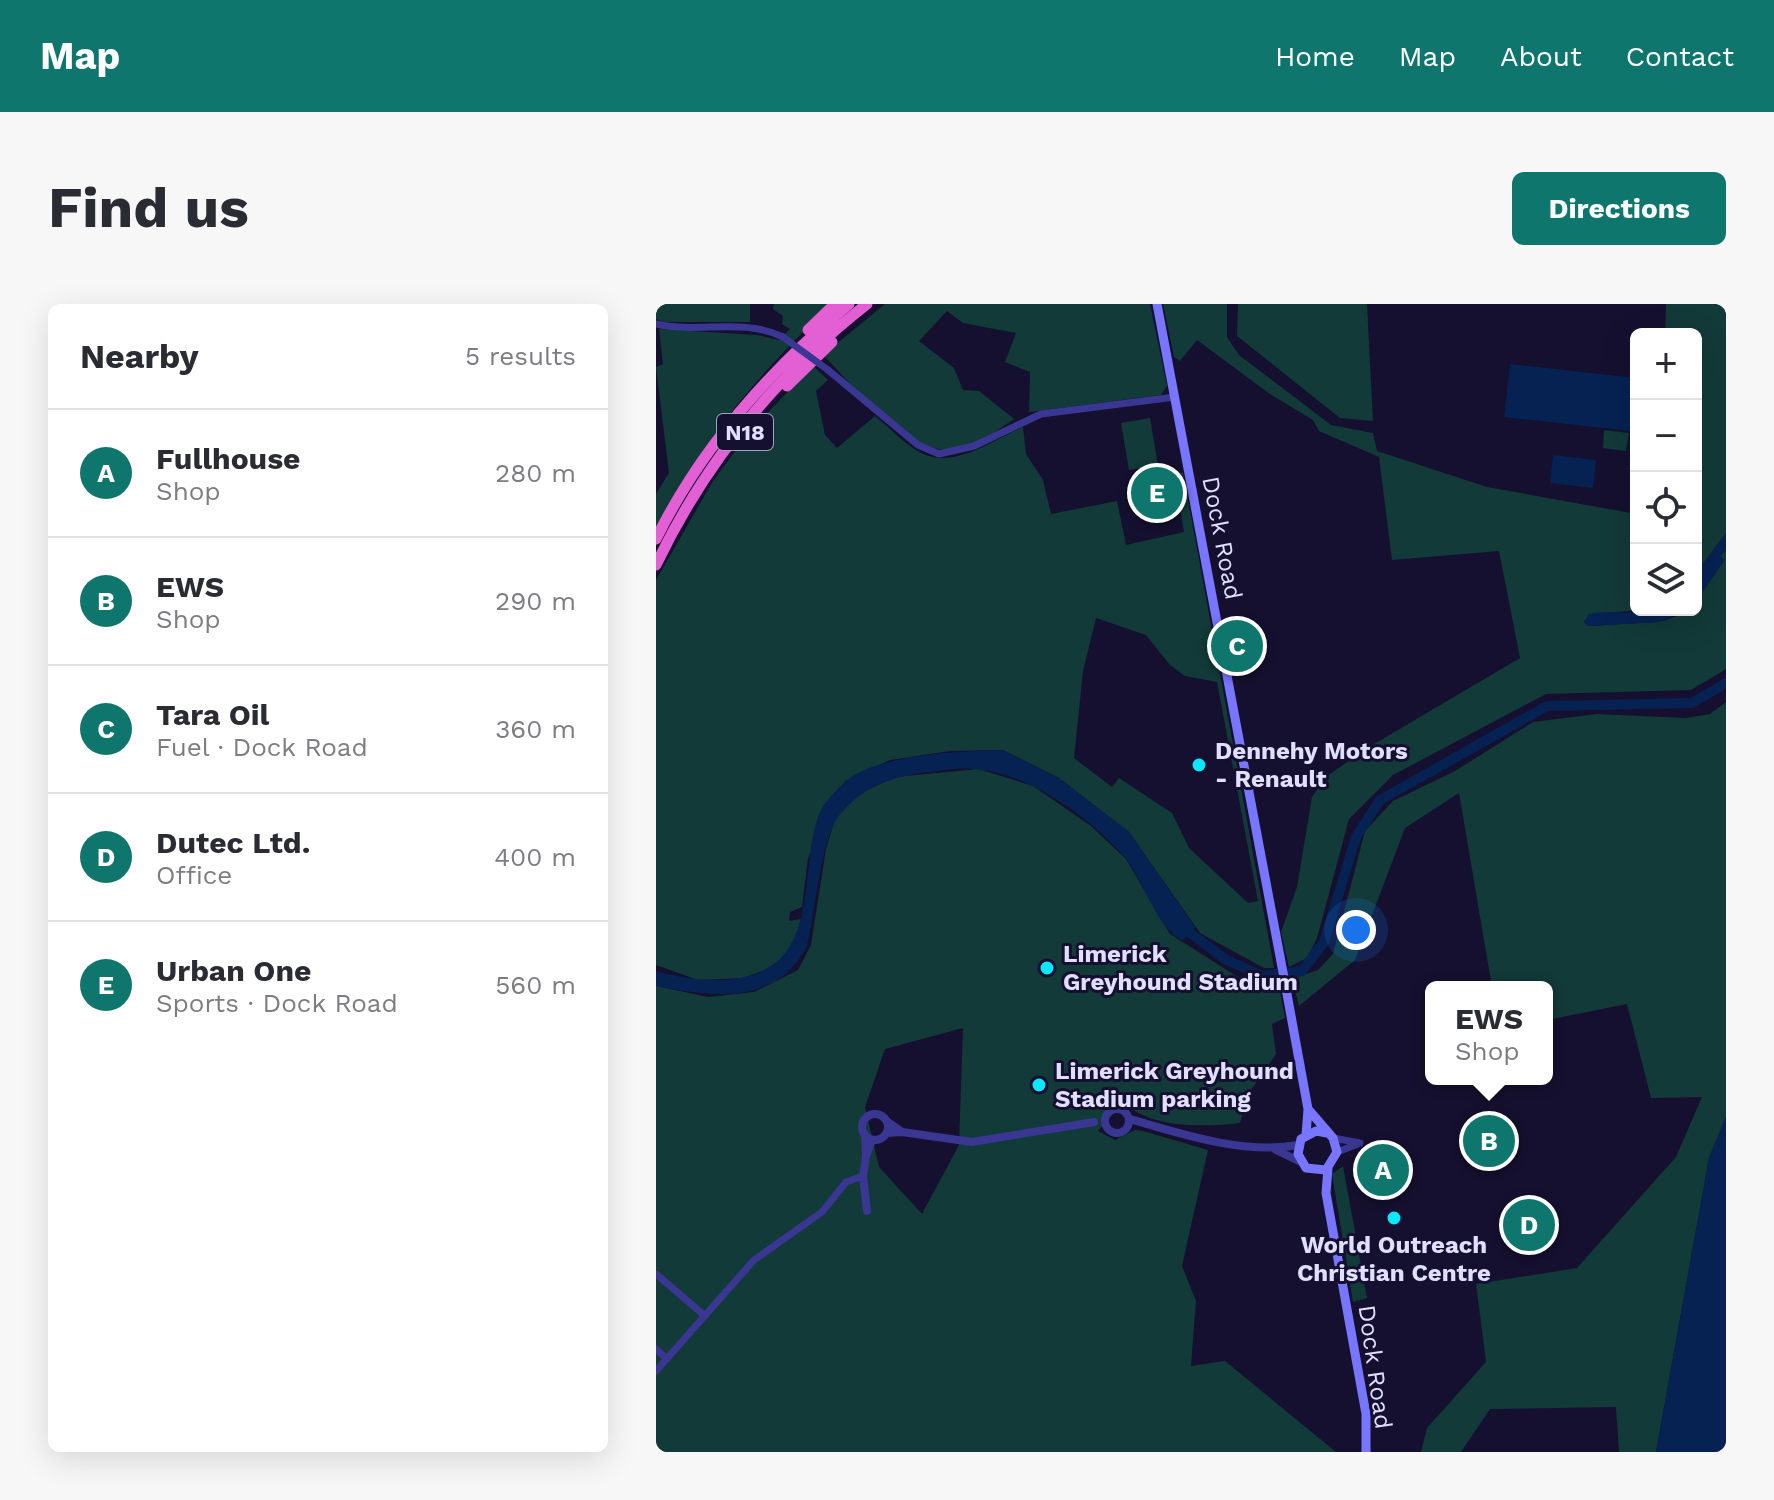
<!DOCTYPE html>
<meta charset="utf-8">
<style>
:root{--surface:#fff;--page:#f7f7f7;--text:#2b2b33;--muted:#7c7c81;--line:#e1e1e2;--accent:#0f766e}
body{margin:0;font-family:"Work Sans",sans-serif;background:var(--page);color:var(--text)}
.controls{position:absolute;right:24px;top:24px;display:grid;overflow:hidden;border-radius:12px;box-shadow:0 8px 32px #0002}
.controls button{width:72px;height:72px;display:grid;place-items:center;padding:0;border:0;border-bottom:2px solid var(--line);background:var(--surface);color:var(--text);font:40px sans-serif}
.you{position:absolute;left:700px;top:626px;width:28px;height:28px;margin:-20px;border:6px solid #fff;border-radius:50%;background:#1a73e8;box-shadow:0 0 0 12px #1a73e833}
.badge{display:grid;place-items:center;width:52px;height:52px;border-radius:50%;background:var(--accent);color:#fff;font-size:26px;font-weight:700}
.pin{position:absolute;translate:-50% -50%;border:4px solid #fff;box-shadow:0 2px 8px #0006}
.popup{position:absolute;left:769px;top:677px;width:128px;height:104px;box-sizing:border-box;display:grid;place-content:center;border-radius:12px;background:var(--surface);filter:drop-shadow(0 2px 6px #0005);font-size:26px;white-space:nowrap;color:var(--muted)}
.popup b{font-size:30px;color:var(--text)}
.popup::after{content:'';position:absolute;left:50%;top:100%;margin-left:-16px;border:16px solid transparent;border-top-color:var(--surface)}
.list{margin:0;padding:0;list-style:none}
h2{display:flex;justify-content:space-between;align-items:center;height:104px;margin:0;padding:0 32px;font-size:34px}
h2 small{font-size:26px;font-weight:400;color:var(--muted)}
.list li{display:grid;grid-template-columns:52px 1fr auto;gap:24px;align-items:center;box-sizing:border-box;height:128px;padding:0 32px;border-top:2px solid var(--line)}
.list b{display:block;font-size:30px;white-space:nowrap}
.list p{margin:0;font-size:26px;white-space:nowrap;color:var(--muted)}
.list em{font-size:26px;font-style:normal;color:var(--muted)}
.icon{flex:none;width:44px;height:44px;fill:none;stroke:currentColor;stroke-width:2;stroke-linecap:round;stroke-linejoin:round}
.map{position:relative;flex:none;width:1070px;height:1148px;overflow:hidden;border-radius:12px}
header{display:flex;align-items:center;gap:48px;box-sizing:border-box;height:112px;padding:0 40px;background:var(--accent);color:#fff}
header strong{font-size:38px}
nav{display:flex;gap:44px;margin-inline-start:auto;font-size:28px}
.intro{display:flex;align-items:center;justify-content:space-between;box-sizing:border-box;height:192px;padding:0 48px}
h1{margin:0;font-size:56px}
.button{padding:20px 36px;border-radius:12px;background:var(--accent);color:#fff;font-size:28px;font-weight:700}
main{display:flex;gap:48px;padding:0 48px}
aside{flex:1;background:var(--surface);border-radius:12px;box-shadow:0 8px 32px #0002}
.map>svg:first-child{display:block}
</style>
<header>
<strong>Map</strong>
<nav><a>Home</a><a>Map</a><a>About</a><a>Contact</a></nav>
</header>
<div class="intro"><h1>Find us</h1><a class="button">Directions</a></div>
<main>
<aside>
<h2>Nearby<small>5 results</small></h2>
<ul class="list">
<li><span class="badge">A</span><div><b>Fullhouse</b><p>Shop</p></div><em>280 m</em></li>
<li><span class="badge">B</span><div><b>EWS</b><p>Shop</p></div><em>290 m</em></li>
<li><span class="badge">C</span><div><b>Tara Oil</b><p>Fuel · Dock Road</p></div><em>360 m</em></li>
<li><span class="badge">D</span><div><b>Dutec Ltd.</b><p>Office</p></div><em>400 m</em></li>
<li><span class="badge">E</span><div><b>Urban One</b><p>Sports · Dock Road</p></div><em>560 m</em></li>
</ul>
</aside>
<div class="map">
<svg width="1070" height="1148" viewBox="0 0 1070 1148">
<rect width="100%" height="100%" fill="#15102f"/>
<path fill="#123a38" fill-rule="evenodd" d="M0,0H94V18H8L0,15Z
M118,0H175C99,75 49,131 0,227V190L13,169L0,63L7,60L3,25L101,31L123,36L134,25L126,20L127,12L117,5Z
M229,0H494L511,82L505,91L373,108L374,68L349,58L360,29L307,19L291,7L263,37L298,64L307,86L323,87L358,115C339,128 317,145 292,146C250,147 196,80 167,51Z
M507,0H571V33L583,51L675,121L717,129L721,147L831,183L980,210V306H988L933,310L928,318L932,322L1003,318L1040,306V297L1068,256L1064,252L1070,246V365L1035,386L890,390L737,471L693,515L661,634L651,654L633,663L625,628L641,583L656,493L670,473L708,446L864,354L843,247L736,256L723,153L663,127L657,116L614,90L541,36L524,57L518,53Z
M582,0H711L717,117L684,114L581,32Z
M1010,0H1070V229L1040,269V30H1009Z
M157,62L172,76L160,87L169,131L181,144L219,112C234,124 248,140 265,149C298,166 338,135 367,123L370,150L387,176L395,210L461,197L470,241L528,228L518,170L527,168L618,664H608L544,629L473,528L403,474L347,446L294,447L234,456L189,477L152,554L146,603L134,608L133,617L145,615L137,643L120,662L87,674L42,676L0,661V276L57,177L94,127ZM440,314L490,331L514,361L529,372L561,378L602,597L592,599L533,544L516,509L463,474L456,483L418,454L427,367Z
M494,114L502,161L473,166L465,119Z
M948,126L973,129L970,147L947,144Z
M1070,398V813L1053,854L1000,1148H963L960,1103L834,1105L805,1148H765L771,1124L830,1058L820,980L921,964L1020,853L1046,793L995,794L971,700L891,716V683H836L803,489L749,524L699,656L643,702L636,675L662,666L677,650L709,527L737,497L799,467L877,418L941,410L1029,414L1054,410Z
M323,465L377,482L435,522L470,555L514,630L585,675L622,677L629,714L616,720L620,750L593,789L584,819C545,823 496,825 467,798L442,827L459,836L479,826L487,827L552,846L526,962L540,997L535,1062L569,1057L680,1148H0V682L52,693L98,688L142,666L155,641L170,545L179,515L203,490L239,473ZM307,724L303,841L266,910L223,863L209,803L229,745Z
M687,862L711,994L697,998L676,870Z"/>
<path fill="#062252" d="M854,60L980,74L974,127L848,113Z
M897,151L940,156L937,184L894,179Z
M1070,229V246L1064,252L1069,256L1040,297V269Z
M988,306H1031L1003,318L932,322L928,318L933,310C952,306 969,311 988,306Z
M347,446L403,474L473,528L539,623L527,637C497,620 490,579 469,554C434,513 374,470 320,465C301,463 283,467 265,469C232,474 203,485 182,513C165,535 159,611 151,642C121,702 55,693 0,682V667C33,676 69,681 102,669C162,645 144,565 162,513C165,502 179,487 188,479C218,450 306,447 347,446Z
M1070,813V1148H1000L1053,854Z"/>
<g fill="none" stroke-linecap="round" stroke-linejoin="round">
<path stroke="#062252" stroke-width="10" d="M525,622L569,655L606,672L646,667L668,638L700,533L724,496L891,402L1036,399L1070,379"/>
<path stroke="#3a3792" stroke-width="7" d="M0,20C42,30 86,13 127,33
M172,66L262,141L283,150L318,142L385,110L519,93
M677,834L704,839
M681,848L702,840
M0,970L49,1012
M0,1045L11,1055
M0,1067L98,956L166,908L190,878L207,872"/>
<path stroke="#3a3792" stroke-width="8" d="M449 817a12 12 0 1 1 24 0a12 12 0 1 1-24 0Z
M206 823a13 13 0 1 1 26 0a13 13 0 1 1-26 0Z
M474,815C524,830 590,851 642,841
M246,828L316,838L438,818
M231,829L246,828L232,818
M209,831L210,852L216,836
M620,846L645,858
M210,852L207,872L211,907"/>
<path stroke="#7875ff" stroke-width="9" d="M501,0L629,679L652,805L650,831
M652,805L677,834L681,848L670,866L650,864L642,850L645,835L660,827L671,829
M672,864L670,889L710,1110V1148"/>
<path stroke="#e25fd4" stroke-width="11" d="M152,26L179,0
M131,82L176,38
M0,235C45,144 115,65 193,0
M0,261C49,158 122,70 211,0"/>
<path stroke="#3a3792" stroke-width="7" d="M127,33L172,66"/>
</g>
<g fill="#0ae7ff" stroke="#15102f" stroke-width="3">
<circle cx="543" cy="461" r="8"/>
<circle cx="391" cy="664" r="8"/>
<circle cx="383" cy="781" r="8"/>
<circle cx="738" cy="914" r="8"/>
</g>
<g text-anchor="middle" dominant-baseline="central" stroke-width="6" stroke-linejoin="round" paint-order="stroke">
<rect fill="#15102f" stroke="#a4a0c1" stroke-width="2" x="61" y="110" width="56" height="36" rx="6"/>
<g font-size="22" font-weight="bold" fill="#e1deff">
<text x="89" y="128">N18</text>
</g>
<g font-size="24" fill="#e1deff" stroke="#15102f">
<text transform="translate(566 234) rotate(79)">Dock Road</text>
<text transform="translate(719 1063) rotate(82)">Dock Road</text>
</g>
<g font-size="24" font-weight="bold" fill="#e1deff" stroke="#15102f" text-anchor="start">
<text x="559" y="447">Dennehy Motors<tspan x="559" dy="28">- Renault</tspan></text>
<text x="407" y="650">Limerick<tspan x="407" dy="28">Greyhound Stadium</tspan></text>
<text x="399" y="767">Limerick Greyhound<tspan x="399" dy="28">Stadium parking</tspan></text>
<text x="738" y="941" text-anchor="middle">World Outreach<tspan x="738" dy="28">Christian Centre</tspan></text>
</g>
</g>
</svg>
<div class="controls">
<button>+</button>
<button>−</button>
<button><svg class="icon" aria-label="locate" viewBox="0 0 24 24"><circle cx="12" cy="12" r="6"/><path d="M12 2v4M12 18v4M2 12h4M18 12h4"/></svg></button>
<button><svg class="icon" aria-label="layers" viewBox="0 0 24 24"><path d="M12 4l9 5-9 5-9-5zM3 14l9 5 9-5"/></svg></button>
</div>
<div class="you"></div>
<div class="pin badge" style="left:727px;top:866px">A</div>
<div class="pin badge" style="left:833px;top:837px">B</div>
<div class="popup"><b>EWS</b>Shop</div>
<div class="pin badge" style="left:581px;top:342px">C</div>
<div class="pin badge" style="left:873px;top:921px">D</div>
<div class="pin badge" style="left:501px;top:189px">E</div>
</div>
</main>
